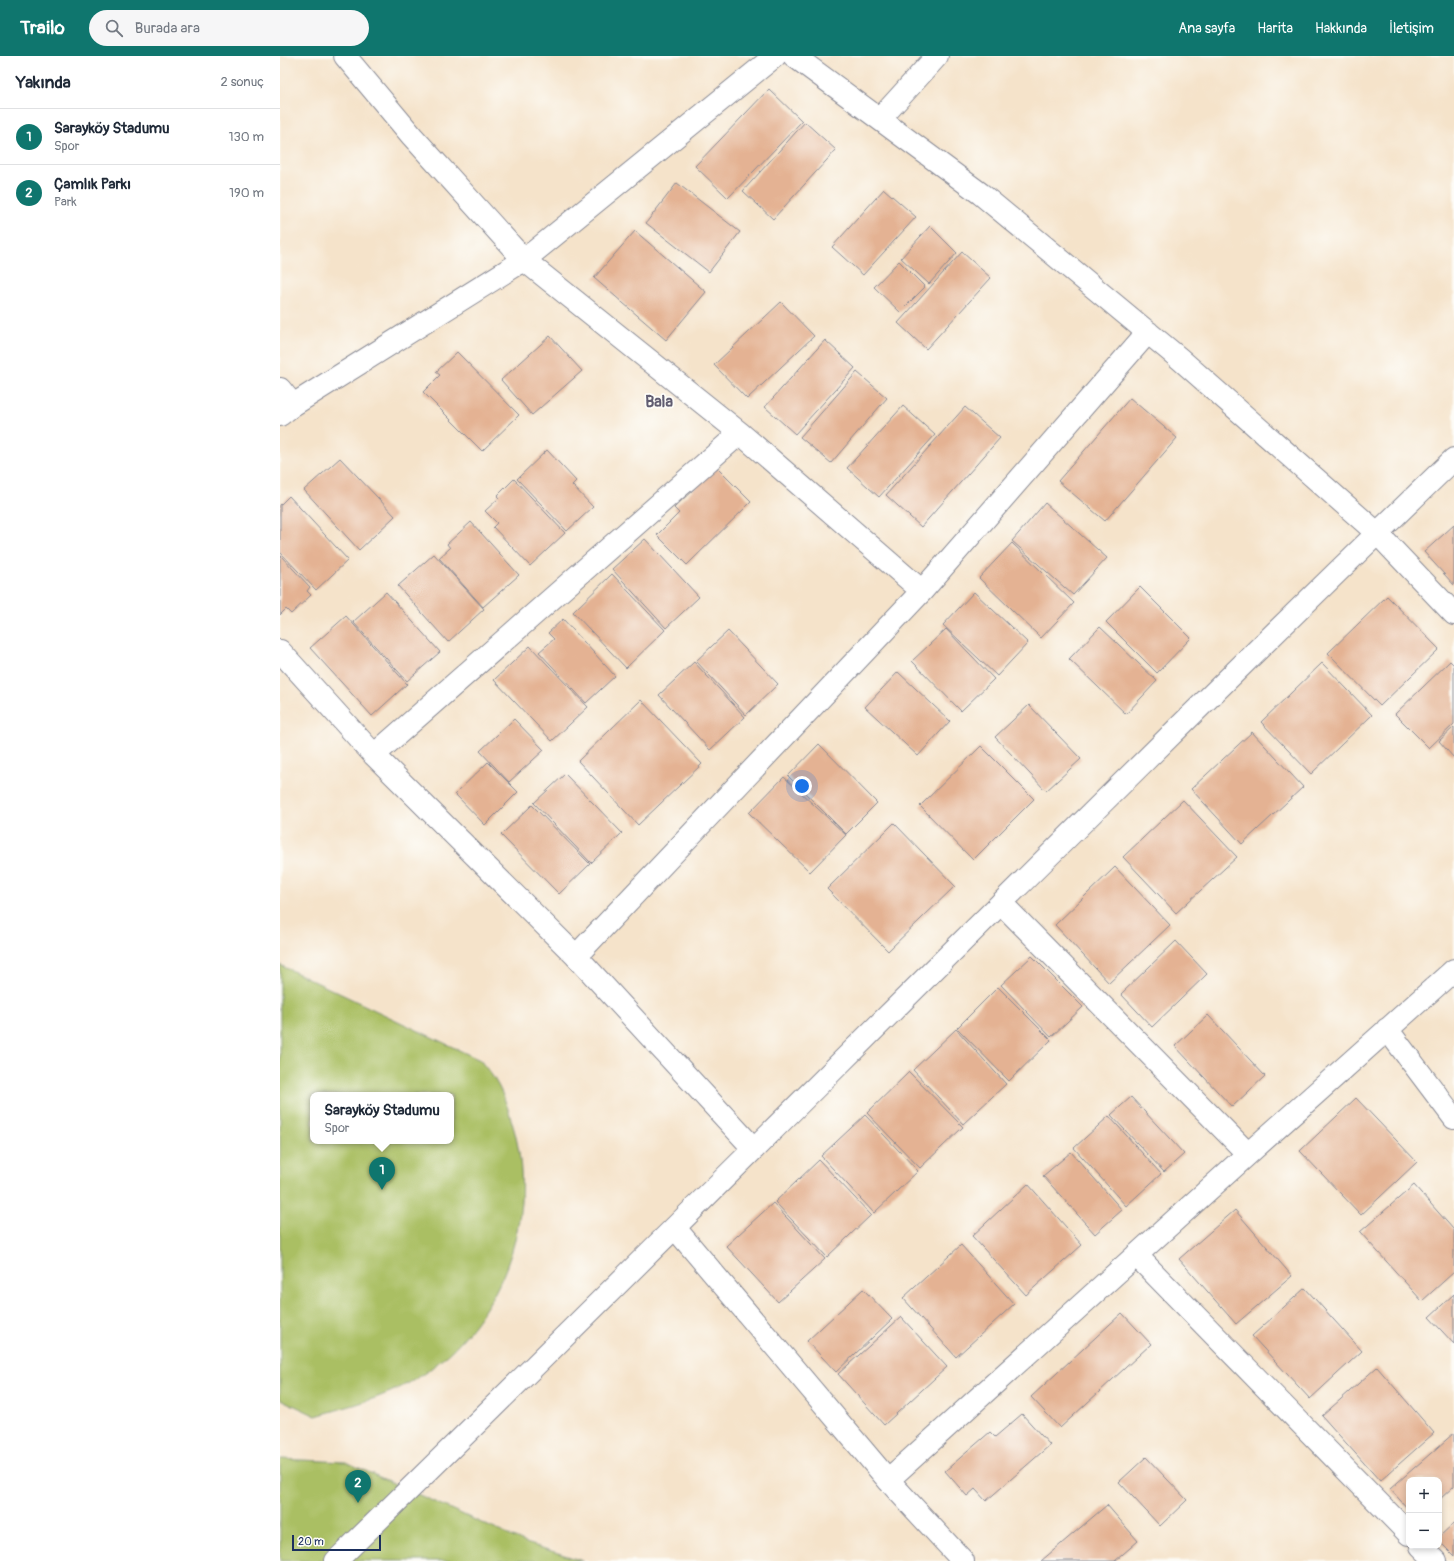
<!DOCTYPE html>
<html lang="tr">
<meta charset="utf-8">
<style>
:root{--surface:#fff;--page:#f6f6f7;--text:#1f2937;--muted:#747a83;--line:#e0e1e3;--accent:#0f766e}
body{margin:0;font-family:Pangolin,sans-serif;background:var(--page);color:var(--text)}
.controls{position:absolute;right:12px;bottom:12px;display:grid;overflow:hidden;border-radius:8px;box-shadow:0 2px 6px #0003}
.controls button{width:36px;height:36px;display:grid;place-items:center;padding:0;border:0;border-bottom:1px solid var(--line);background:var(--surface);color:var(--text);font:20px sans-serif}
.scale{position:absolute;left:12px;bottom:10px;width:89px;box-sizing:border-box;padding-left:4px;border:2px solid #1b2f5e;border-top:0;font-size:11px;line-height:14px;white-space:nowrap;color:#1b2f5e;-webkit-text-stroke:3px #fdfcf7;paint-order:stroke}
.you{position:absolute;left:522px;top:730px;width:14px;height:14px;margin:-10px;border:3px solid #fff;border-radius:50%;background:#1a73e8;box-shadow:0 0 0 6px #1a73e833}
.badge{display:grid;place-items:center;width:26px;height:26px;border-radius:50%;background:var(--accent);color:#fff;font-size:13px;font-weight:700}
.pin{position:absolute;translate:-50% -33px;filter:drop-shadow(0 1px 2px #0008)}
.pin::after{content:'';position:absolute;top:21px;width:14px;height:12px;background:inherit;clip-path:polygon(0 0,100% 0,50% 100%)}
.popup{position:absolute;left:30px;top:1036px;width:144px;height:52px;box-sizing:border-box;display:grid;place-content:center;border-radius:8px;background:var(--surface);filter:drop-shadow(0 1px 3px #0005);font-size:13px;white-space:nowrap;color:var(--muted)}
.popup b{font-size:15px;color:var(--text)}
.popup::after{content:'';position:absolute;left:50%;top:100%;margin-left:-8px;border:8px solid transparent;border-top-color:var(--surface)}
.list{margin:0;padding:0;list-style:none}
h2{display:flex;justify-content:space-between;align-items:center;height:52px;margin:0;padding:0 16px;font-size:17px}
h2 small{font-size:13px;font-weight:400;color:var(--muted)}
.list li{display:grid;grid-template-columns:26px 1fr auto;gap:12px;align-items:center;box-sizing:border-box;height:56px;padding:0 16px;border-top:1px solid var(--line)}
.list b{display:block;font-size:15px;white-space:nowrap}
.list p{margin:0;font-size:13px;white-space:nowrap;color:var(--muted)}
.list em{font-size:13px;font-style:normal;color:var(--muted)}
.icon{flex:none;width:22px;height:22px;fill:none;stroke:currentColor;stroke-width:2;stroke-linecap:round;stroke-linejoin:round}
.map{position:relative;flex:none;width:1174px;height:1505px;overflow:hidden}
header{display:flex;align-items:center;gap:24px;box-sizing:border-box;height:56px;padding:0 20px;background:var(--accent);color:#fff}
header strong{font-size:19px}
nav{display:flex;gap:22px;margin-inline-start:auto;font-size:14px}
.search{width:280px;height:36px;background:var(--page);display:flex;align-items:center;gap:10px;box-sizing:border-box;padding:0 14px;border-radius:22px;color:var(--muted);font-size:15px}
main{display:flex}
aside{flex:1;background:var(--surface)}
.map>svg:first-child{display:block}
</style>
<header>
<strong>Trailo</strong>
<div class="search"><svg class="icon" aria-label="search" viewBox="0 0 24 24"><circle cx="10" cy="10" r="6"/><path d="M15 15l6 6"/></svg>Burada ara</div>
<nav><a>Ana sayfa</a><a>Harita</a><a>Hakkında</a><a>İletişim</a></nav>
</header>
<main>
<aside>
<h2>Yakında<small>2 sonuç</small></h2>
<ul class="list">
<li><span class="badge">1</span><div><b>Sarayköy Stadumu</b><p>Spor</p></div><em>130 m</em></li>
<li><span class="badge">2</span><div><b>Çamlık Parkı</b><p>Park</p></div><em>190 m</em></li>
</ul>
</aside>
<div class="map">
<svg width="1174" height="1505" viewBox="0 0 1174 1505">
<rect width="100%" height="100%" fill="#fdfcf7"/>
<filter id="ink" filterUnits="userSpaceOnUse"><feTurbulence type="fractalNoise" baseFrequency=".025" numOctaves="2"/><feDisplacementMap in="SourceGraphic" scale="8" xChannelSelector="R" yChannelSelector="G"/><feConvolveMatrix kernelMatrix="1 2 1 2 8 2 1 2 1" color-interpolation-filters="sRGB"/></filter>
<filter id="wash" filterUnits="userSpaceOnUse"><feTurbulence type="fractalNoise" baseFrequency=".012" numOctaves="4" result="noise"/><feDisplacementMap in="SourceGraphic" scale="16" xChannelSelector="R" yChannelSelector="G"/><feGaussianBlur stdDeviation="0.9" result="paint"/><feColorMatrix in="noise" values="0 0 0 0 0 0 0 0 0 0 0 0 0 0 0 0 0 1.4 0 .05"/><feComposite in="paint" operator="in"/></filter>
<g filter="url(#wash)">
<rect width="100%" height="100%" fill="#f5e3ca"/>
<path fill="#aabf63" stroke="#627760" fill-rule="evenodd" d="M0,909L200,1004C205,1011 211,1017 215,1024C225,1040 230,1059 235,1077C258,1168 219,1266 142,1319C109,1341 73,1349 36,1360L0,1343ZM33,1039H171V1085H33Z
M0,1403L66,1406L246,1487L303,1505H0Z"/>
<g id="blocks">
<path fill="#e4b293" d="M489,33L522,65L448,142L415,110Z
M525,66L556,94L493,163L463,135Z
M397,127L460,176L429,216L366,167Z
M604,133L636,161L583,219L552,191Z
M650,170L677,197L649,228L621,202Z
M355,175L426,236L386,284L314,222Z
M682,196L711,222L646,293L618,267Z
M619,205L645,231L620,256L594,231Z
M501,246L534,280L467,343L434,309Z
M270,280L302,315L252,359L221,324Z
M545,284L575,312L515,378L485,351Z
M177,296L239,359L202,395L143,336L160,319L156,316Z
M577,316L607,342L551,407L520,381Z
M850,342L897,382L825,465L778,425Z
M623,350L655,379L599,441L567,412Z
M685,351L720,382L641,471L606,439Z
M267,394L296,425L292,429L313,451L287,475L237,423Z
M60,402L115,460L79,494L24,434Z
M436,411L471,446L407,509L377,479L399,457L394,452Z
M234,423L285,477L250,510L213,471L217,467L205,455L219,442L217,440Z
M9,440L68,504L36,534L0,496V449Z
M765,447L827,502L793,539L732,485Z
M191,466L239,519L203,551L159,502L170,492L167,488Z
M1174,469V529L1144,496Z
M365,483L419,541L386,572L332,513Z
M732,487L794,547L761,582L699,522Z
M154,498L204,553L168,586L118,530Z
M0,499L30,531L27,535L31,539L11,558L6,553L0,559Z
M332,518L385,574L346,612L293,556Z
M860,531L911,582L877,617L826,566Z
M106,536L160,596L127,625L73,566Z
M694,536L748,587L717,620L663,569Z
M1107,540L1159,593L1100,650L1048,597Z
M66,560L127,628L92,660L30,592Z
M283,563L335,620L306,647L259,596L274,583L268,577Z
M820,571L877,625L846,658L789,603Z
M666,573L714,623L681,655L632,605Z
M448,575L498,628L466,659L416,605Z
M250,590L308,651L272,685L214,624Z
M1170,605L1174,609V668L1149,692L1115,658Z
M414,606L465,661L430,694L379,639Z
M1042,607L1092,659L1031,718L981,666Z
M618,616L670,665L638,700L585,651Z
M361,644L422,708L358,769L298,705Z
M749,649L801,703L766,735L715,681Z
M234,663L264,694L229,726L200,695Z
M1174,671V702L1159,685Z
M972,676L1023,731L962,788L911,733Z
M539,688L597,747L566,778L508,720Z
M701,690L754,743L693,804L640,750Z
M208,706L238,736L205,769L175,738Z
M285,718L342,777L311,807L254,747Z
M504,721L566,779L530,816L469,757Z
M903,744L957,801L896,857L843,801Z
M252,749L310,808L279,838L221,779Z
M614,767L675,830L608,895L547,833Z
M835,811L890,869L829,927L775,869Z
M896,885L927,918L872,971L841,938Z
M752,900L803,951L771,981L721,929Z
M718,931L771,984L729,1025L677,972Z
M928,959L985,1020L952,1051L895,990Z
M676,973L726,1028L683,1068L633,1014Z
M629,1016L683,1071L640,1112L587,1057Z
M851,1041L904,1098L884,1116L831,1059Z
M1076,1042L1137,1106L1081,1159L1020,1095Z
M585,1059L638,1115L594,1157L541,1100Z
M829,1060L881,1118L846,1150L794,1092Z
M791,1096L842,1154L815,1178L763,1120Z
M539,1104L591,1159L547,1201L495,1146Z
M748,1128L802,1189L746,1239L692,1180Z
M1134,1129L1174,1174V1216L1142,1245L1080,1176Z
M493,1147L545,1203L498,1246L446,1190Z
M955,1154L1012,1220L956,1268L899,1203Z
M681,1189L734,1248L676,1301L623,1242Z
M1025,1232L1082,1295L1030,1343L972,1280Z
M583,1233L612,1263L556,1316L527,1285Z
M1174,1238V1288L1149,1261Z
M842,1257L871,1288L780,1372L751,1341Z
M621,1261L667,1311L604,1369L558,1318Z
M1097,1311L1154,1377L1100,1425L1042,1360Z
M742,1358L770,1389L706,1445L695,1433L687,1440L665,1415L710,1376L715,1381Z
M1174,1377V1430L1159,1444V1424H1129V1454L1110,1433Z
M866,1401L907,1444L880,1470L839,1426Z
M827,1449L858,1485L835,1505H761Z
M1174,1467V1500L1159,1485V1481Z"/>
</g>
</g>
<g filter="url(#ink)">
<use href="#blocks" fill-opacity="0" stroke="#888994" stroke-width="1"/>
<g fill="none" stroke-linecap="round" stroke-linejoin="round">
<g stroke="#888994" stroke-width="24">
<path id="street" d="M65,0L132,80L244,204L460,377L642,535
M514,0L701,138L900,303L1097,477L1174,558
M600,63L657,0
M0,333L13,349
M0,359L13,349L244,204L495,0
M0,595L94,699L296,900L474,1093
M94,699L460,377
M721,847L968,1098
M296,900L642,535L868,276
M1107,973L1174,1062
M395,1172L608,1424L683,1505
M856,1199L1129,1478
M608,1424L968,1098L1174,914
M1141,1490L1156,1505
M56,1505C431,1140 797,766 1174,403"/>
</g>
<use href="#street" stroke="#fff" stroke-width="22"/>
</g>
</g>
<g text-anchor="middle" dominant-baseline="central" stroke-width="3.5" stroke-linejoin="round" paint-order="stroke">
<g font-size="16" font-weight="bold" fill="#615d71" stroke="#fdfcf7">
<text x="379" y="346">Bala</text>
</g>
</g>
</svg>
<div class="controls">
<button>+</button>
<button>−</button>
</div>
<div class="scale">20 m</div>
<div class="you"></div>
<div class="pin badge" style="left:102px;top:1134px">1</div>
<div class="popup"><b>Sarayköy Stadumu</b>Spor</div>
<div class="pin badge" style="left:78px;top:1447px">2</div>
</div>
</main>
